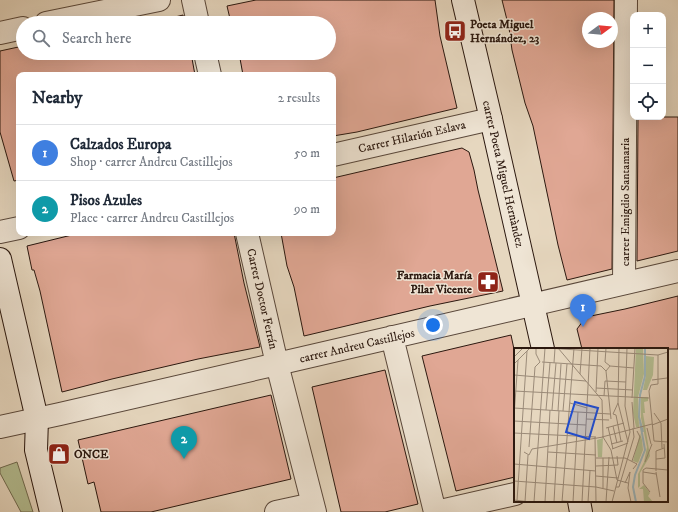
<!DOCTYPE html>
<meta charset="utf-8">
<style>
:root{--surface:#fff;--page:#f6f6f7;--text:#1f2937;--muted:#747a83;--line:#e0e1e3;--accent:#8f2418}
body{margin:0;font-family:"IM FELL DW Pica",serif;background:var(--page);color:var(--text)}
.controls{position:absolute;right:12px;top:12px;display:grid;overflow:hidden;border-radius:8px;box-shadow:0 4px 16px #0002}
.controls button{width:36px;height:36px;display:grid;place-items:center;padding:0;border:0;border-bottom:1px solid var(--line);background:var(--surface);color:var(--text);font:20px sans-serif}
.compass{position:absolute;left:582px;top:12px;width:36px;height:36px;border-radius:50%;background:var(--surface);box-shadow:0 4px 16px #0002;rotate:74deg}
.you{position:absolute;left:433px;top:325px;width:14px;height:14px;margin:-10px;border:3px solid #fff;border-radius:50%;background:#1a73e8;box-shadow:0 0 0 6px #1a73e833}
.badge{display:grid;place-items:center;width:26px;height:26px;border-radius:50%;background:var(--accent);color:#fff;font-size:13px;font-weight:700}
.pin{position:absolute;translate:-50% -33px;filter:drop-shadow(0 1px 2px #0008)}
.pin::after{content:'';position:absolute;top:21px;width:14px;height:12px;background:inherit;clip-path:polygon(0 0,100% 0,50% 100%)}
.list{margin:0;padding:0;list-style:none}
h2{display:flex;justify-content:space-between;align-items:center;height:52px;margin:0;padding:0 16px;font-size:17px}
h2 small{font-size:13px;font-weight:400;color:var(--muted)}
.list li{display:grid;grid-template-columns:26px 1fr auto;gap:12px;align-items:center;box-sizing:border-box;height:56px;padding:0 16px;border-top:1px solid var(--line)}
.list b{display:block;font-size:15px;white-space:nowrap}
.list p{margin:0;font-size:13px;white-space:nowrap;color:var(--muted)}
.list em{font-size:13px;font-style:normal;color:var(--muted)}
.icon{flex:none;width:22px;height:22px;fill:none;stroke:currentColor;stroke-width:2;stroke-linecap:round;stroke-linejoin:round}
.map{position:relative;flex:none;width:678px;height:512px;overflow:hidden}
.search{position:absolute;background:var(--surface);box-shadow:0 4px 16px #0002;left:16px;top:16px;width:320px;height:44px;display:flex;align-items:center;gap:10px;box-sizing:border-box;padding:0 14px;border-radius:22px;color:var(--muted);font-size:15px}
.panel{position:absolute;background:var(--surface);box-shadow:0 4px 16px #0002;left:16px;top:72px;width:320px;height:164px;border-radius:8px}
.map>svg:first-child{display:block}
</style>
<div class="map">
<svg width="678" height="512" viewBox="0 0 678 512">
<rect width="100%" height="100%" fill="#e6d7bf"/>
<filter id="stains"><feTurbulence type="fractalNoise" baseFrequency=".005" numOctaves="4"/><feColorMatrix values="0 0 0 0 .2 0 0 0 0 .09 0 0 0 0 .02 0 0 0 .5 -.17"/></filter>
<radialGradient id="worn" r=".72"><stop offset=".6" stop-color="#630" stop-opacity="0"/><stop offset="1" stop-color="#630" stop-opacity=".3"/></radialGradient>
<path fill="#b4be92" stroke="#706b50" d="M17,462L33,512H21L0,473V468Z"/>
<path fill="#e0a794" stroke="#2b180f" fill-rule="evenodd" d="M256,0H435L440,36L457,108L357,132L333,136V75H243L239,53H329V23H231L227,6Z
M502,0H614L612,269L567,280L558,245L533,126L525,103L512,50L509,28ZM588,18H612V42H588Z
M183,15L184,23H135L159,18V21Z
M23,46V53H191L195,75H19V180L14,181L0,132V51Z
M638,117H678V251L637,261Z
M462,148L469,152L474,170L478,190L503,291L430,306L304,336L294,287L287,266L281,233H333V178Z
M80,233H234L244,283L260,347L198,359L112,379L62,392L40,291L34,270H32L27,246Z
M678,296V349H582L577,329L586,317L625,309Z
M511,335L515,354V477L456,491L422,356Z
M385,370L418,504L385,512H341L312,387Z
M271,395L291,479L151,512H101L94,482L88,484L78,440Z"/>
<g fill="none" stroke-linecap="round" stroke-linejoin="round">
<g stroke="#5a483b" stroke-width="24">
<path id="street" d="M193,0L198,23
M46,23L159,0
M0,33L23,28
M205,53L210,75
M333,155L491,119
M0,232L19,228
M247,233L277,364L315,512
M624,283L626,0
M392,337L435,512
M0,427L60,414L277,364L678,271
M276,512L313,504
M436,512L515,494"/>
</g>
<g stroke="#2b180f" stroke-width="24">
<path id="secondary" d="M463,0L491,119L543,349
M0,259L37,419L36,450L51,512
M579,501L581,512"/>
</g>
<use href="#street" stroke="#efe5d5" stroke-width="22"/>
<use href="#secondary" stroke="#efe5d5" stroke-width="22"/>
</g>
<defs>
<g id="bus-square" transform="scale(1.15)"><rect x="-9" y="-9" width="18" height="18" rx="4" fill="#8f2418" stroke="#efe5d5"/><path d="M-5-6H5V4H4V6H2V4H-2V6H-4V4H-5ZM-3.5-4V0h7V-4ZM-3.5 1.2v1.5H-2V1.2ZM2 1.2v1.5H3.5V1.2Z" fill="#fff"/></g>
<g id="pharmacy-square" transform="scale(1.15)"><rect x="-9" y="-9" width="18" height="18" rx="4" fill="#8f2418" stroke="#efe5d5"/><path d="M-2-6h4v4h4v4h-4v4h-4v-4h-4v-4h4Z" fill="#fff"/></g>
<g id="shop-square" transform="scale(1.15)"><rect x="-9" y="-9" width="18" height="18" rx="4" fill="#8f2418" stroke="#efe5d5"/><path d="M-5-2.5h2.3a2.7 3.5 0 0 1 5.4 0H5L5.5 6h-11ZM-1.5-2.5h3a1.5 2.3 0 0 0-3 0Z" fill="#fff"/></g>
</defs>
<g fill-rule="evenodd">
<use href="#bus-square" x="455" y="31"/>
<use href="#pharmacy-square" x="488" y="282"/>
<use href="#shop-square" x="59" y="454"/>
</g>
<g text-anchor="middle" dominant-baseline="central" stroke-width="3" stroke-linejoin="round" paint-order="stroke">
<g font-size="12" font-weight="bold" fill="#2b180f" stroke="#efe5d5" text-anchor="start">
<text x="470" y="24">Poeta Miguel<tspan x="470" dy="14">Hernández, 23</tspan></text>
<text x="472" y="275" text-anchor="end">Farmacia María<tspan x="472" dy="14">Pilar Vicente</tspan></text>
<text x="74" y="454">ONCE</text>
</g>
<g font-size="12" fill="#2b180f" stroke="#efe5d5">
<text transform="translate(412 137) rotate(-13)">Carrer Hilarión Eslava</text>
<text transform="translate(503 174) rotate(77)">carrer Poeta Miguel Hernàndez</text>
<text transform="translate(625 202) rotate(-90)">carrer Emigdio Santamaria</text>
<text transform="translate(262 299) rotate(77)">Carrer Doctor Ferrán</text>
<text transform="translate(357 346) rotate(-13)">carrer Andreu Castillejos</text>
</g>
</g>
<g transform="translate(514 348)">
<rect width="154" height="154" fill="#e6d7bf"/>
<path d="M122,0H129L130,26L124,49L125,80L122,79L119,65ZM132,8L140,9L139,27L133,42H129L132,27ZM127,49H134V53L130,54L131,65H129L136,108L126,125V138L124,140V126L130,114L133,99L127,70ZM126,85L128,92L129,102L124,115L119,113ZM89,90L88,109H84L83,92ZM130,137L136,145L134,148L139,154H130L129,141H125Z" fill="#b4be92"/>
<path fill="none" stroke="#9cb6bd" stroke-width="2" d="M129,84L125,69L126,47L131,28V0M122,154L119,139L121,127L131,102L126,74"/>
<path fill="none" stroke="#9b8b79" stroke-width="1" d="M32,0L144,7L154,4M105,0L104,55L114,94M0,9L9,0M28,14L87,18L92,23L96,18L91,14L92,0M40,15L41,0M0,16L16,0M96,18L120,20M92,23L97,71M66,26L68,0M0,27L72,33M138,32L153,30M82,40L119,42M0,43L135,50M82,44L84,0M90,48L91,33L112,34M118,50L121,0M118,54L120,80M56,55L73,60M0,60L96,66M32,62L36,15M38,62L42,15M44,63L47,16M49,63L53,16M140,65L147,75L148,100M99,66L102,67L107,93M99,66L104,55M0,68L4,12M72,71L95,72M0,73L72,77M138,77L154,71M99,78L103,95M94,79L99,101M92,80L110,75M133,80L137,96M0,85L82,89M81,89L82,154M88,89L138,76M89,89L97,102L103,132L114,135M140,93L135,43L137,37L144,36V7M140,93L154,94M97,96L109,93M15,99L21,19L26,14L22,6V0M18,101L89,89L88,52L44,0M98,101L114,95M10,104L15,107L18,101M34,104L82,107M82,110H111L123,116L119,121M89,110V140M142,111L151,110L150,96M118,113L126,89L123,83M131,114L138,96M0,116L82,123M82,118L104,117L103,108M142,123V103L150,100M116,124L114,140L117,154M129,124L142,126M142,124L146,149M82,128L104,130M0,133L82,139L100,143M111,135L116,124M102,139H105L120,89L119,80M136,144L129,135V122L132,120L154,122M0,152L16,154M3,153L13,3M48,153L65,154M11,154L14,107M20,154L31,0M31,154L36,62M40,154L45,63M48,154L60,0M59,154L64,64M68,154L76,0M74,154L76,123M92,154L95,109M98,154L116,84L111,58L113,0"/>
<path fill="#1d4ed8" fill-opacity="0.15" stroke="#1d4ed8" stroke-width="2" d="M61,54L84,60L75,91L52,84Z"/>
<rect width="154" height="154" fill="none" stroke="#2b180f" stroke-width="2"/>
</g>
<rect width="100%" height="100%" filter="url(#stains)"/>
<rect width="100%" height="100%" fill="url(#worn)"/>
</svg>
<div class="controls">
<button>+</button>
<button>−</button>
<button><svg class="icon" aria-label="locate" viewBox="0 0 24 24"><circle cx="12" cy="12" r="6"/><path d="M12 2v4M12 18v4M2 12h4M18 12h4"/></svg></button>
</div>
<svg class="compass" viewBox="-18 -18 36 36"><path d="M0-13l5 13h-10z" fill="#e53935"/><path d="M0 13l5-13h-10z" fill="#747a83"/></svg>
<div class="you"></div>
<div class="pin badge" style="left:583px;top:327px;background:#3f7fe0">1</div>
<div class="pin badge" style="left:184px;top:459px;background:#0f9aa8">2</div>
<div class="search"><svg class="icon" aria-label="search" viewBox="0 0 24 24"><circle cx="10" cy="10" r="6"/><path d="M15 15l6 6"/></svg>Search here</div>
<section class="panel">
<h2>Nearby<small>2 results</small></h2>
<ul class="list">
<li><span class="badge" style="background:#3f7fe0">1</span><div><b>Calzados Europa</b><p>Shop · carrer Andreu Castillejos</p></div><em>50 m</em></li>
<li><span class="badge" style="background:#0f9aa8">2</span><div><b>Pisos Azules</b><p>Place · carrer Andreu Castillejos</p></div><em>90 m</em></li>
</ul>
</section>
</div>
